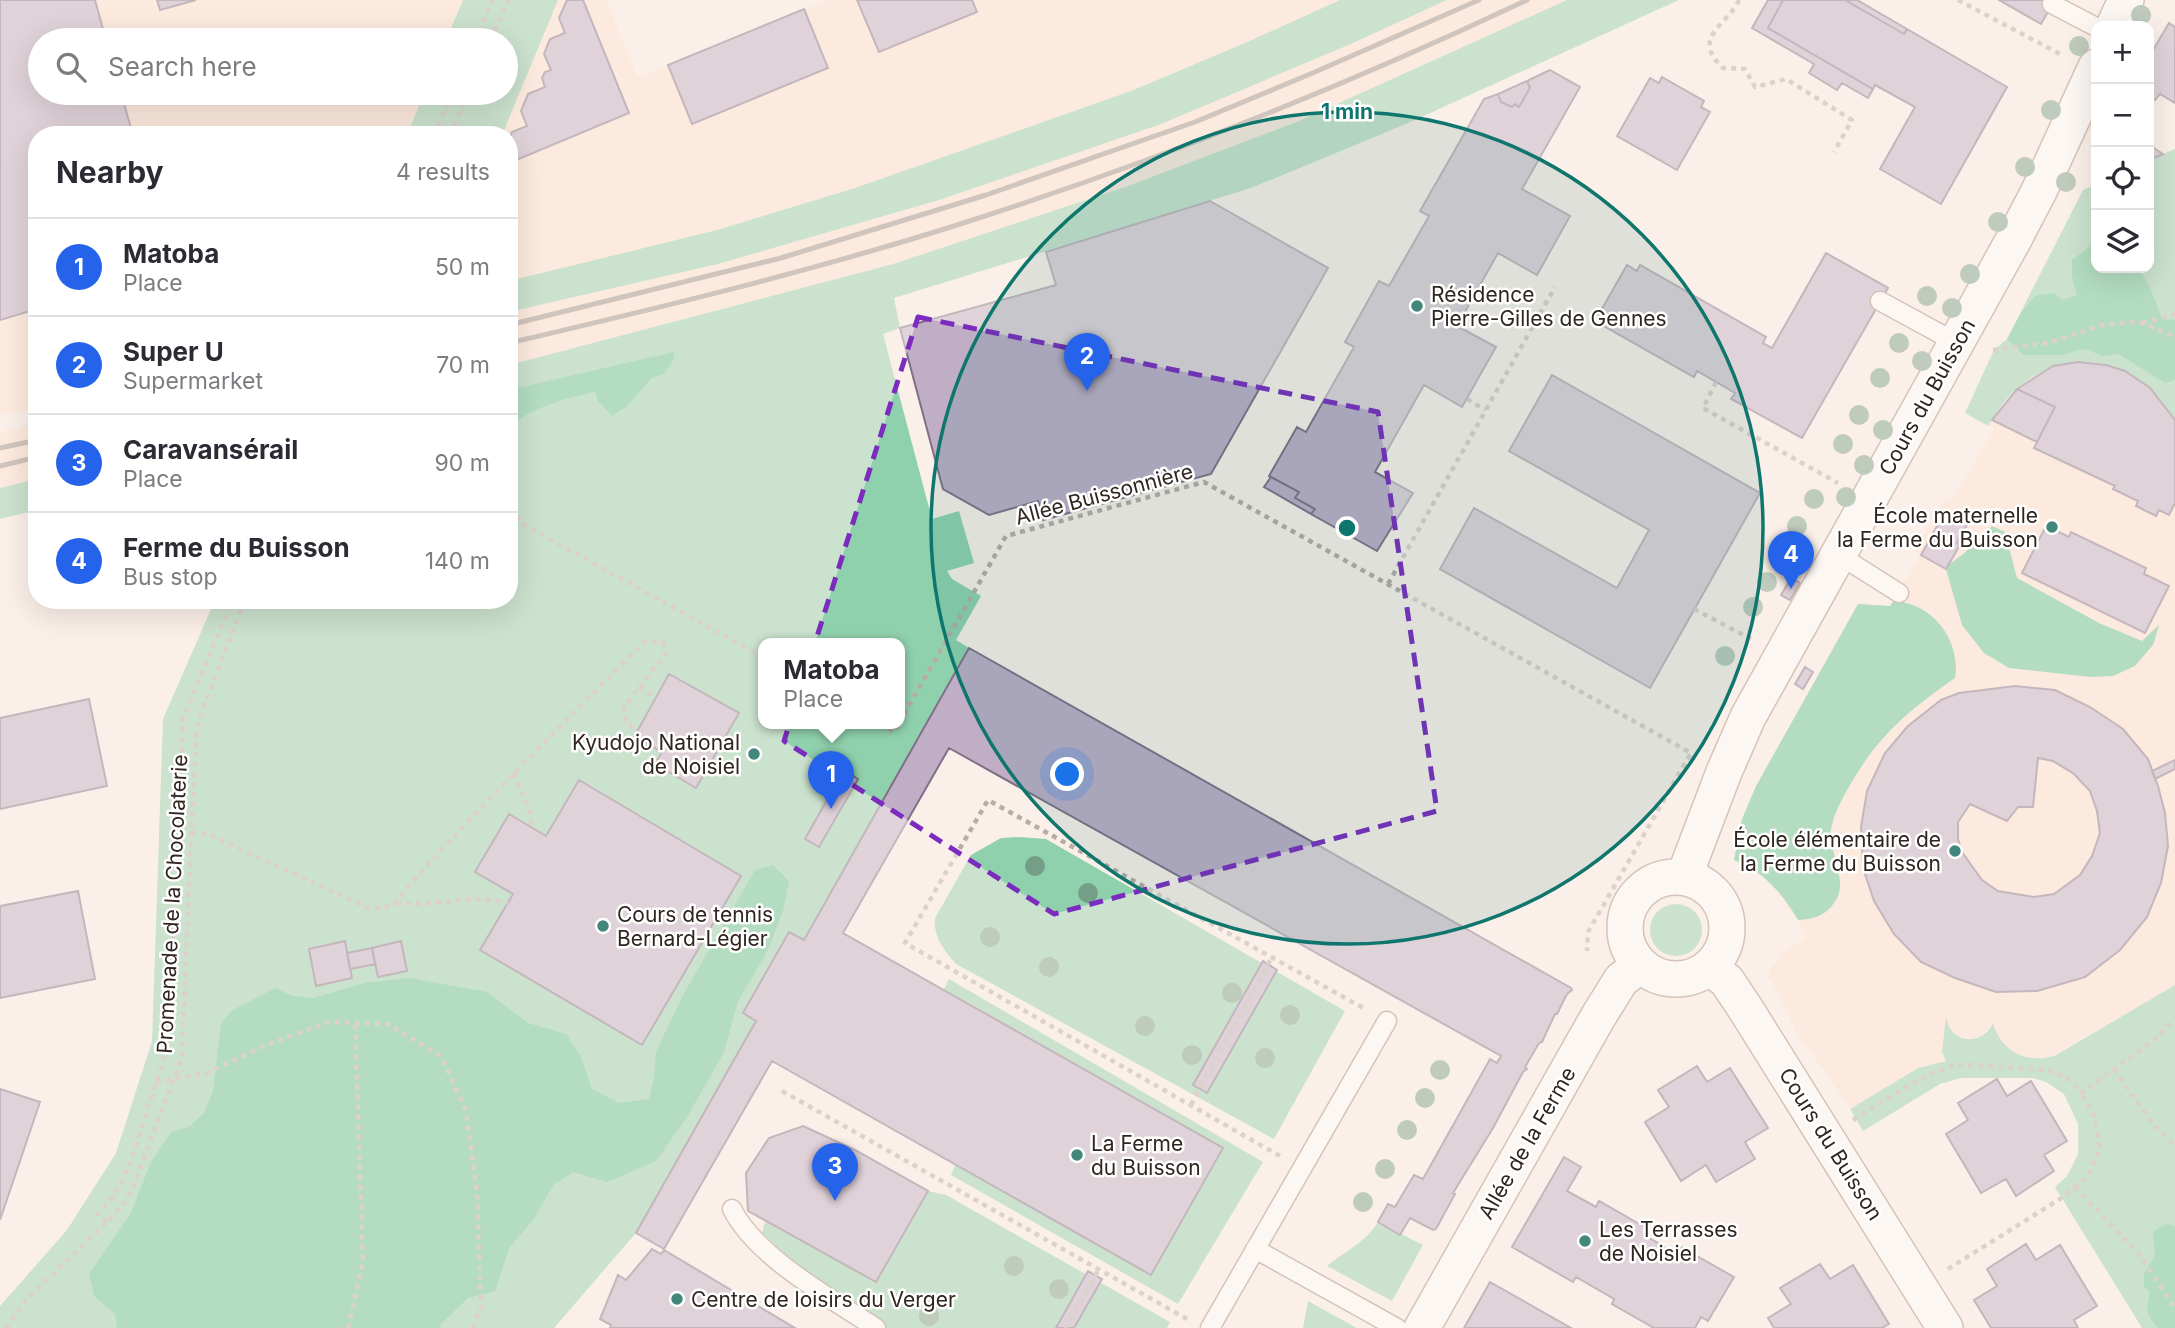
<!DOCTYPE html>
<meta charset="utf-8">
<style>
:root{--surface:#fff;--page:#f2f2f3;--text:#2b2b33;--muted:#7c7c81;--line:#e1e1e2;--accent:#2563eb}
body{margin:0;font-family:Inter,sans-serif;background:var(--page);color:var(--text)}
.controls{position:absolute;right:21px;top:21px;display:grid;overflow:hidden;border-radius:14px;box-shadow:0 7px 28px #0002}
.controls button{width:63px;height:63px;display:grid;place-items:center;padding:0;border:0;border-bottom:2px solid var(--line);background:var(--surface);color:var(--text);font:35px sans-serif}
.you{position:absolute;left:1068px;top:775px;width:24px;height:24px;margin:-18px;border:5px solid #fff;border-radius:50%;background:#1a73e8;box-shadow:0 0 0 10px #1a73e833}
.badge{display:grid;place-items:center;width:46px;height:46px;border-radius:50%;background:var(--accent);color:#fff;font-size:23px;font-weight:700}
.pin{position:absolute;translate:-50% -58px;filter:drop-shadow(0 2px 4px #0008)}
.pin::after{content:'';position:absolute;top:37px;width:24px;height:21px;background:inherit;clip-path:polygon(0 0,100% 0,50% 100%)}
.popup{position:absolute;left:758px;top:638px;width:147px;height:91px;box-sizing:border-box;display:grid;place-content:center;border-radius:14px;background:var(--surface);filter:drop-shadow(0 2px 5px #0005);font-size:23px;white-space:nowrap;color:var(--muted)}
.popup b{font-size:26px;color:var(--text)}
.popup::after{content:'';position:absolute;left:50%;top:100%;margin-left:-14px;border:14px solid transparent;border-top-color:var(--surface)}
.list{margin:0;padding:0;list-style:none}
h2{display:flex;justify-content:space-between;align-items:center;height:91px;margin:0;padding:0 28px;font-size:30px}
h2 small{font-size:23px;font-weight:400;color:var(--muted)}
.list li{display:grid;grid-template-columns:46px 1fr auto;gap:21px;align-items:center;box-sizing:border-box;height:98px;padding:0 28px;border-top:2px solid var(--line)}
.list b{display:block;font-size:26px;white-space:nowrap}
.list p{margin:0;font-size:23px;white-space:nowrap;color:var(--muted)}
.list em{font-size:23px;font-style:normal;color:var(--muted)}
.icon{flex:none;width:38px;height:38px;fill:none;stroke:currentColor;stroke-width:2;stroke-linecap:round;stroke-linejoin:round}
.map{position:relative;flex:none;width:2175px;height:1328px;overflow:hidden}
.search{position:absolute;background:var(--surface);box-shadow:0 7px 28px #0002;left:28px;top:28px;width:490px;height:77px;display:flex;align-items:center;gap:18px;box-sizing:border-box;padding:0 24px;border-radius:38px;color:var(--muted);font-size:26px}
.panel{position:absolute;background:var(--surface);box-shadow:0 7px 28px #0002;left:28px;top:126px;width:490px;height:483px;border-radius:28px}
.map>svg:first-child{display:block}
</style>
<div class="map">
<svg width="2175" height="1328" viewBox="0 0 2175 1328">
<rect width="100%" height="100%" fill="#fbf0e9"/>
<path fill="#fee2d0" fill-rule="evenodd" d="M0,0H606L638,77L827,0H1340L1245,43L1131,91L855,188L717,230L509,281V135H37V407L0,416ZM40,40H506V93H40Z
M1447,0H1567L1299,121L1128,186L893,264L509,365V312L718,264L939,200L1353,43Z
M2078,362L2106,365L2125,371L2150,388L2175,420V985L2049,1058L2032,1059L2010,1050L1998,1037L1993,1024L1981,1037L1968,1040L1958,1037L1947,1025V1061L1918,1068L1850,1109L1826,1073L1798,1036L1771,980H1768L1769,969L1780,959L1781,955L1799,941L1804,942V932L1793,913H1790L1780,894L1765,877L1734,860L1742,819L1756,786L1858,604L1890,606L1921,555L1915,551L1945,499L1951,502L1994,429L1988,426L2013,392L2034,376L2053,366Z
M37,423V479L0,488V432Z"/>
<path fill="#90d1ad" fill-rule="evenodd" d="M463,0H558L502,135H407L424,93H506V40H446Z
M1340,0H1447L1353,43L1161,124L939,200L718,264L509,312V281L717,230L855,188L1131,91L1245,43Z
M1567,0H1679L1406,124L1251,188L894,298L900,328L883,334L932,519L959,511L974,563L947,571L952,579L981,596L956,640L969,648L804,940L789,932L743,1013L756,1021L636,1233L554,1328H0V1306L67,1230L116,1153L152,1041L163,719L215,600H509V365L893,264L1128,186L1299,121ZM763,643H899V723H763Z
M2175,149V420C2168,410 2161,399 2151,390C2111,351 2055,354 2014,391C2004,400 1996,414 1988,426L1965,413L1994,350L2007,339L2083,190L2096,185V268H2149V160Z
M37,479V510L0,519V488Z
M1019,837L1046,839L1345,1011L1274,1139L956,964C944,950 933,937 935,918L971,855L1001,838Z
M1650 930a26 26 0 1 1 52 0a26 26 0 1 1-52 0Z
M949,979L1263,1162L1178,1304L951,1175L955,1165L1150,1275L1223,1148L944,989Z
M2175,985V1328H2142L2055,1187L2067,1176L2078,1154V1124L2064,1094L2046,1082L2032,1078H1961L1940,1084L1863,1131L1850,1109L1918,1068L1946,1061L1942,1052L1946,1016C1949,1043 1981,1048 1993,1023C2001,1052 2028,1065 2056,1055Z
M928,1191L946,1195L1170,1322L1167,1328H885L817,1284L762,1233L765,1222L876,1282Z
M1378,1222L1423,1245L1392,1301L1327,1266C1344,1252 1367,1241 1378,1222Z
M1308,1301L1357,1328H1303Z"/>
<path fill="#5cc48f" d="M2096,242V268H2138L2149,285L2162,319L2175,320V380L2165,383L2119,354L2103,356L2085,349L2074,351L2064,355H2024L2007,339L2021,313L2035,296L2054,293L2062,300L2077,295L2072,276V260Z
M674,352V359L664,374L652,378L627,406L612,416L598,401L595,392C561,399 538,406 509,426V390Z
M1992,526L2005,532L2017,578L2099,623L2142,641L2159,625L2153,645L2135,666L2113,676L2090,677L2009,668L1984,653L1962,625L1946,569L1948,565L1962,555Z
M1894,600C1901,602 1909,603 1915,606C1943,617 1960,650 1955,678C1909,710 1878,736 1850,785C1843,797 1833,815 1831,830C1829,851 1847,880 1837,898C1828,915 1815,919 1798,920C1783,894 1763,871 1734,860L1742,819L1756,786L1858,604L1890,606Z
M773,865L789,881L783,911L767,952L738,1001L724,1052L687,1117L656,1161L607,1182L573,1172L554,1184L533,1220L509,1248L495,1291L468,1298L440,1325L441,1328H117L115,1314L94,1296L89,1274L131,1213L150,1164L171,1132L189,1127L204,1113L213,1091L221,1023L233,1010L275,988L293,996L313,998L364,983L409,978L487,992L528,1023L566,1034L581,1057L592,1089L619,1103L649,1099L654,1077L656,1052L682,997L755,870Z
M2166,1224L2175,1226V1328H2158C2145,1313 2146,1311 2150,1293L2144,1286V1273L2155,1256L2153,1232Z"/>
<path fill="#bfaec6" stroke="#807087" stroke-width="2" fill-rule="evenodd" d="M0,0H95L106,40H40V93H121L133,135H37V309L0,320Z
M157,0H196L160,10Z
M567,0H583L629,113L509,163V139L512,132L527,126L521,111L528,94L545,87L542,78L545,72L551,70L544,54L550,39L565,33L559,18Z
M857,0H972L977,12L879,52Z
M1768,0H1783L1768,28L1873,89L1868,98L1842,83L1837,90L1809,73L1814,64L1752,28Z
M1783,0H1845L1904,34L1907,29L2007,87L1941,204L1880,169L1915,107L1875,85L1873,89L1768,28Z
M1845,0H1857L1907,29L1904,34Z
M1999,0H2055L2041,24Z
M804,9L828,68L692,124L668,65Z
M2169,23L2175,27V103L2160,94L2155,100L2149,96V57Z
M1550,70L1580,87L1522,189L1570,216L1537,275L1498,253L1457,326L1496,347L1462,407L1424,385L1375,472L1413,493L1377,551L1311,514L1315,509L1295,498L1299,492L1269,476L1297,427L1306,432L1354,347L1345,342L1379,281L1389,286L1429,216L1420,211L1484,99L1498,94L1501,102L1512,107L1515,104L1519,107L1530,88L1527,81Z
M1662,77L1704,101L1701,107L1710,112L1677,170L1617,136L1650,78L1659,83Z
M1527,81L1530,88L1519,107L1515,104L1512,107L1501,102L1498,94Z
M2149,145L2163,154L2149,160Z
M1210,201L1328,268L1211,474L1043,520L1038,501L989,515L943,489L900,328L1056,285L1046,252Z
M1826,253L1888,288L1802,438L1731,399L1735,393L1697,371L1694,377L1595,321L1627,265L1637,271L1640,265L1766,337L1763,343L1772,348Z
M2078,362L2106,365L2125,371L2150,388L2175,420V503L2169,515L2159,510L2156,516L2136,506L2138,501L2113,489L2115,486L2034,448L2055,407L2017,389L2053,366Z
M1552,375L1760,493L1650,688L1440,569L1474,508L1617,588L1649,530L1509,451Z
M2017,389L2055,407L2037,442L1992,420Z
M1271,477L1299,492L1295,498L1315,509L1311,514L1264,487Z
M1946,510L1968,523L1957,543L1960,545L1946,569L1921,555Z
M2046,526L2069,537L2071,532L2146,568L2144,574L2169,586L2145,633L2022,573Z
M1791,578L1800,583L1790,600L1781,595Z
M969,648L1571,988L1572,990L1567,994L1557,1014H1555L1542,1042L1539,1043L1525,1067L1527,1069L1523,1072L1493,1128L1453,1193L1455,1194L1436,1229L1433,1230L1410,1218L1400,1235L1378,1222L1388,1204L1395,1207L1414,1175L1423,1179L1490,1059L1497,1063L1501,1056L949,748L843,933L1223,1148L1151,1275L772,1061L664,1249L636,1233L756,1021L743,1013L789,932L804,940Z
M1805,667L1813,672L1803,689L1795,684Z
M669,674L739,713L696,788L655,764L662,752L634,737Z
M2015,686L2055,690L2090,707L2123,729L2148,759L2158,786L2165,813L2168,846L2161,883L2147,917L2120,950L2085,977L2037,991L1996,992L1955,978L1921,962L1894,934L1874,901L1863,868L1861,827L1867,791L1885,753L1908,726L1941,700L1959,693ZM2038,758L2053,761L2074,774L2090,791L2097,811L2100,833L2092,856L2080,875L2054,894L2034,897L1998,891L1982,880L1962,852L1958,839V822L1970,804L2007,821L2018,807H2033Z
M89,699L107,786L0,809V718Z
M2175,760V769L2155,779L2152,771Z
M844,770L858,779L819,847L805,839Z
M579,780L741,876L642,1045L480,950L513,894L475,872L509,814L546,836Z
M78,891L95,979L0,998V906Z
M345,941L352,978L316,986L309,949Z
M401,941L407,971L378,977L372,948Z
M372,948L375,964L350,969L347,953Z
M1263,961L1277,970L1207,1093L1193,1085Z
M1697,1066L1707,1082L1730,1068L1768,1128L1745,1142L1755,1159L1716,1182L1706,1165L1681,1181L1645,1122L1669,1107L1658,1090Z
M1997,1079L2007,1096L2031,1081L2067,1141L2044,1155L2054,1171L2016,1196L2006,1179L1981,1193L1946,1134L1968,1120L1958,1103Z
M0,1089L40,1102L0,1220Z
M803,1126L855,1150L928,1191L876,1282L748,1211L746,1173L769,1138Z
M1564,1157L1581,1167L1567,1191L1596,1207L1599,1201L1648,1229L1644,1235L1677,1254L1681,1247L1734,1277L1708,1321L1701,1317L1695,1328H1654L1612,1304L1614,1299L1576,1277L1573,1282L1512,1247Z
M2026,1244L2036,1260L2060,1245L2097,1306L2074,1320L2078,1328H1991L1974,1300L1997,1286L1987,1269Z
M652,1249L661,1254L664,1250L795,1328H610L611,1325L600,1319L618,1275L626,1280Z
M1820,1264L1830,1279L1853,1265L1889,1324L1882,1328H1774L1768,1318L1791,1304L1780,1288Z
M1088,1271L1102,1279L1074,1328H1056Z
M1490,1282L1571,1328H1464Z"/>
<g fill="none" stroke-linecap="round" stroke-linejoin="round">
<g stroke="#a78d7d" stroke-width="21">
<path id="lane" d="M2052,4L2096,27
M1880,301L1957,343
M1839,555L1899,593
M732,1209C755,1256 833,1300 876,1328
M1255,1249L1397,1328
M1210,1328L1387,1021"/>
</g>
<g stroke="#a78d7d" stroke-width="38">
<path id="street" d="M2114,26L2126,0
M1625 928a51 51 0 1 1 102 0a51 51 0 1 1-102 0Z
M1684,877L1724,772L1748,717L2014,239L2039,191L2096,67
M1709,967L1727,981L1745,1008L1945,1328
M1422,1328L1598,1017L1621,980L1640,965"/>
</g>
<path stroke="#b7aca6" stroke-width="4.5" stroke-dasharray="5 5" stroke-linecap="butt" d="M1739,0C1727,26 1690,37 1723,68L1745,69L1755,87L1786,79L1852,120L1834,152
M1958,0L2060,54
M475,40L493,0
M491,40L508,0
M434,135L452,93
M450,135L468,93
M2142,323L2175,314
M1993,350L2048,343L2103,325L2128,322L2142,323L2175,337
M1716,382L1703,408L1838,483
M1467,399L1485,410
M509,509L526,526L763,657
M1388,584L1555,287
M1694,609L1751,639
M639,687L656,698
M880,723L894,732L899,723
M899,723L1006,536L1204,482L1691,753L1588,932L1587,951
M514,773L529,809L532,828
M191,833L208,834L366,907L380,909L395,903L418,875L514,773L643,643L651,641L664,643L665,654L624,707L625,721L637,731
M396,903L419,904L477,899L508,902
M2114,1069L2153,1124L2175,1146
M156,1082L207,1073L266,1045L329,1022L388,1024L441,1056L466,1111L477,1191L481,1308L472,1328
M782,1091L1187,1319
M1191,1105L1272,957
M1853,1120L1922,1078L1956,1064L2046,1070L2066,1077L2081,1093L2154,1040L2175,1019
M1280,1156L905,943L988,800L1365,1009
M2075,1187L2139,1254L2175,1308
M107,1222L98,1214L114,1196L129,1166L165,1056L170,995L183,719L232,600
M1948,1269L2060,1199L2088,1176L2100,1149L2094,1116L2081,1093
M6,1328L25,1301L107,1222L124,1203L135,1182L182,1057L191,833L197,731L202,711L245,600
M348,1328L363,1261L355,1023
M1065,1328L1099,1269"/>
<use href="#lane" stroke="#fff" stroke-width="18"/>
<use href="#street" stroke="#fff" stroke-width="35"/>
<path stroke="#9c918a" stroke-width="5" d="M509,325L781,258L986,195L1195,122L1315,72L1479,0
M509,343C659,308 808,272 954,226C1150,164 1341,88 1527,0
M0,448L37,440
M0,466L37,457"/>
</g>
<g fill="#749e88">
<circle cx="2141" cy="15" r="10"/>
<circle cx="2079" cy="46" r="10"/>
<circle cx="2051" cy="110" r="10"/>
<circle cx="2025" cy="167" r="10"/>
<circle cx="2066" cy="182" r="10"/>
<circle cx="1998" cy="222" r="10"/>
<circle cx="1970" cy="274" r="10"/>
<circle cx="1927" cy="296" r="10"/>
<circle cx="1952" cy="308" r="10"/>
<circle cx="1899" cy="343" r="10"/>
<circle cx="1922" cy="361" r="10"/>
<circle cx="1880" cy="378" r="10"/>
<circle cx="1859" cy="415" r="10"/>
<circle cx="1883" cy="430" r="10"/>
<circle cx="1843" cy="444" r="10"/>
<circle cx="1864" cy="465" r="10"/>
<circle cx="1846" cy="497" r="10"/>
<circle cx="1814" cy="499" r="10"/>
<circle cx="1797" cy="526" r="10"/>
<circle cx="1782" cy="553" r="10"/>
<circle cx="1767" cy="582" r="10"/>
<circle cx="1753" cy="607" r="10"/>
<circle cx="1725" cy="656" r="10"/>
<circle cx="1035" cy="866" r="10"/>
<circle cx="1088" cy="893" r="10"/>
<circle cx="990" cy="937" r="10"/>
<circle cx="1049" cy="967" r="10"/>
<circle cx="1232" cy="993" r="10"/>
<circle cx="1290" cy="1015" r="10"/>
<circle cx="1145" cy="1026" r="10"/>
<circle cx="1192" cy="1055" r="10"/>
<circle cx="1265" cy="1058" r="10"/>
<circle cx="1440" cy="1070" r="10"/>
<circle cx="1425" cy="1098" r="10"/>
<circle cx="1407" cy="1130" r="10"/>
<circle cx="1385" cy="1169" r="10"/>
<circle cx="1363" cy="1202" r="10"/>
<circle cx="1014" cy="1266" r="10"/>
<circle cx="1059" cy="1289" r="10"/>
<circle cx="929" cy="1316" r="10"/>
</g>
<path d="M0 0H2175V1328H0ZM918,317L1378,412L1437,811L1054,914L784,741Z" fill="#fbf0e9" fill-opacity=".55" fill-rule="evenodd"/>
<path fill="none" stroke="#7b2cbf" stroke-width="5" stroke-dasharray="14 9" stroke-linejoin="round" d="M918,317L1378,412L1437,811L1054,914L784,741Z"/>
<circle cx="1347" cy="528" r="416" fill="#0f766e" fill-opacity=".12"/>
<circle fill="none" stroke="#0f766e" stroke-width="3.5" cx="1347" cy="528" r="416"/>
<g fill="#42867c" stroke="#fff" stroke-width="2.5">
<circle cx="1417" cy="306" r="7"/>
<circle cx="2052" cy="527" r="7"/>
<circle cx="754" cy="754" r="7"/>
<circle cx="1955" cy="851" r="7"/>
<circle cx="603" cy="926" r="7"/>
<circle cx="1077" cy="1155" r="7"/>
<circle cx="1585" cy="1241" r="7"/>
<circle cx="677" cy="1299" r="7"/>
</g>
<g text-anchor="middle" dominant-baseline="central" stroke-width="5" stroke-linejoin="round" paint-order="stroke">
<g font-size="21" fill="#30251f" stroke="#fff" text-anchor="start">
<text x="1431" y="294">Résidence<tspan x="1431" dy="24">Pierre-Gilles de Gennes</tspan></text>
<text x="2038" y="515" text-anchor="end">École maternelle<tspan x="2038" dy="24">la Ferme du Buisson</tspan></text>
<text x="740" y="742" text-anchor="end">Kyudojo National<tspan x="740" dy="24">de Noisiel</tspan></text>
<text x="1941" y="839" text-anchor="end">École élémentaire de<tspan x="1941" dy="24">la Ferme du Buisson</tspan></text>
<text x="617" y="914">Cours de tennis<tspan x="617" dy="24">Bernard-Légier</tspan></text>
<text x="1091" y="1143">La Ferme<tspan x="1091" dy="24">du Buisson</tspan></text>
<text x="1599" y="1229">Les Terrasses<tspan x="1599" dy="24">de Noisiel</tspan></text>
<text x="691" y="1299">Centre de loisirs du Verger</text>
</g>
<g font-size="21" fill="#30251f" stroke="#fff">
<text transform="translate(1927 397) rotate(-61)">Cours du Buisson</text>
<text transform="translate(1104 494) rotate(-15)">Allée Buissonnière</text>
<text transform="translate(172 904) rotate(-87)">Promenade de la Chocolaterie</text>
<text transform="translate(1527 1143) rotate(-60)">Allée de la Ferme</text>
<text transform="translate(1831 1144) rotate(58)">Cours du Buisson</text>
</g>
</g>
<circle cx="1347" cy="528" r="10" fill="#0f766e" stroke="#fff" stroke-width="3.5"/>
<g font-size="21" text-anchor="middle" font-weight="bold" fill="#0f766e" stroke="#fff" stroke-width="5" stroke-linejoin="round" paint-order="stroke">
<text x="1347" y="119">1 min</text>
</g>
</svg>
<div class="controls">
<button>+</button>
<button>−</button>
<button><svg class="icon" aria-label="locate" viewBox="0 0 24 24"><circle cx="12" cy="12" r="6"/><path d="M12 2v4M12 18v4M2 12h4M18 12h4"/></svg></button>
<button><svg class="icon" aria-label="layers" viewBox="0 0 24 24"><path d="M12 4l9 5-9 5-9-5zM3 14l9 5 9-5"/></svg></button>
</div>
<div class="you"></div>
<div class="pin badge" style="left:831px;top:809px">1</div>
<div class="popup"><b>Matoba</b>Place</div>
<div class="pin badge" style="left:1087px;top:391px">2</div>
<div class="pin badge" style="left:835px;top:1201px">3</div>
<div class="pin badge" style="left:1791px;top:589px">4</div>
<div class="search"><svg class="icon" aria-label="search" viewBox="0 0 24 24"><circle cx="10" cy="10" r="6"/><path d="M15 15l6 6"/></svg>Search here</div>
<section class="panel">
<h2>Nearby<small>4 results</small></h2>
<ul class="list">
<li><span class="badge">1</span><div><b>Matoba</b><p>Place</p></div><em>50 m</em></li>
<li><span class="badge">2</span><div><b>Super U</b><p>Supermarket</p></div><em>70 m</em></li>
<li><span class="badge">3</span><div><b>Caravansérail</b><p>Place</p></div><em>90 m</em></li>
<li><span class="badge">4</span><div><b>Ferme du Buisson</b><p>Bus stop</p></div><em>140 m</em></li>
</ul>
</section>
</div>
